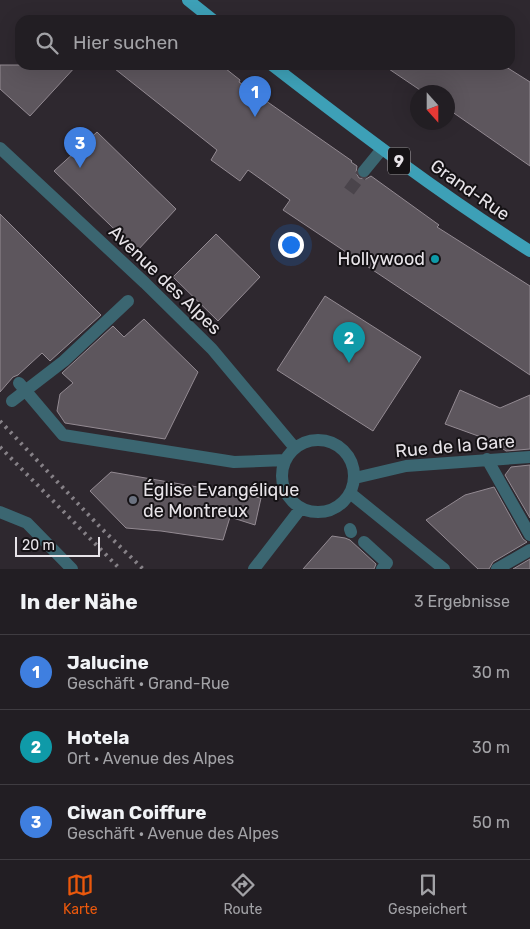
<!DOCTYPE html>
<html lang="de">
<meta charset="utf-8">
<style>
:root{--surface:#221e23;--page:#2a272b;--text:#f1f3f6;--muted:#a2a2a6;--line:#3f3c41;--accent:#ea580c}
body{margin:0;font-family:Rubik,sans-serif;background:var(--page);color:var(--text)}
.compass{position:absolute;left:410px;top:85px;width:45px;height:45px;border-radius:50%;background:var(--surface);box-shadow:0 5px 20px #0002;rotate:159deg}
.scale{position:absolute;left:15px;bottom:12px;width:85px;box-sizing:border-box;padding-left:5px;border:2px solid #e8e4e9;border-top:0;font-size:14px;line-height:18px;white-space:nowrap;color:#e8e4e9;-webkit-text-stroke:4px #151215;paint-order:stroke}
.you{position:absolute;left:290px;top:244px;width:18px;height:18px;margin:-12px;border:4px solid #fff;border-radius:50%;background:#1a73e8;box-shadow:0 0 0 8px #1a73e833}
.badge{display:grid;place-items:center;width:32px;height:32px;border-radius:50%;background:var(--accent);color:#fff;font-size:16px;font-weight:700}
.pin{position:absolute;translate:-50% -41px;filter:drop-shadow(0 1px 2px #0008)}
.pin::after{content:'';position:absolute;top:26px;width:18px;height:15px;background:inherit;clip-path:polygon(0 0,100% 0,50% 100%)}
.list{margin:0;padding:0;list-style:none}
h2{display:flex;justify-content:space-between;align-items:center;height:65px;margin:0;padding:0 20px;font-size:21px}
h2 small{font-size:16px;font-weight:400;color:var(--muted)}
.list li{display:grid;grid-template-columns:32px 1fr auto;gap:15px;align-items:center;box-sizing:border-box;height:75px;padding:0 20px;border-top:1px solid var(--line)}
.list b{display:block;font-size:19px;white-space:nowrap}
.list p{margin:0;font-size:16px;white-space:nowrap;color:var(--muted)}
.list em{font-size:16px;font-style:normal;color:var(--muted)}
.icon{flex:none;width:28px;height:28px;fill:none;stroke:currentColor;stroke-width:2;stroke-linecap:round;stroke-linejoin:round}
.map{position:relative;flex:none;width:530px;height:569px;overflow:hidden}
.search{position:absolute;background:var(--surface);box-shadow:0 5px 20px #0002;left:15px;right:15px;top:15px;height:55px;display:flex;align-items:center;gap:12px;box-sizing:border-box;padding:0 18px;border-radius:15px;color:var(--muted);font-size:19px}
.sheet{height:290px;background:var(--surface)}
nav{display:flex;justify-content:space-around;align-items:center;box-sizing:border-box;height:70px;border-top:1px solid var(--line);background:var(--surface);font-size:14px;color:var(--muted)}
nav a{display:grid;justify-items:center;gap:2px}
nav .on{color:var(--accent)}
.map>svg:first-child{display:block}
</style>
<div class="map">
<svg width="530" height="569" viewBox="0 0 530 569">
<rect width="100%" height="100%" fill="#2e282f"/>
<path fill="#5d565d" stroke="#938a92" d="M0,65H77L30,116L0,89Z
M110,65H221L240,80L239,82L352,161L351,162L357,166L356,173L359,178L366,179L371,176L439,225L437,227L530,286V375L283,210L290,200L248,170L240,181L211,160L217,150Z
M383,65H503L530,82V166L448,109V92H423Z
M97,132L176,209L137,251L54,171Z
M0,214L101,315L50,361L42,353L18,375L13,377L0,392Z
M216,234L260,277L218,321L173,277Z
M325,296L421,357L373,431L277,370Z
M144,319L198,372L165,439L65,423L57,411L60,394L73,383L62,373L113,326L124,337Z
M460,390L500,408L530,395V449L506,451L492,441L445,424Z
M530,465V518L505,475L511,467Z
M111,472L261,498L255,525L230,517L223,540L161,531L126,528L90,491Z
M494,487L523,539L527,542L493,562L489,569H478L426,520L465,495Z
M332,536L345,538L350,540L376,564L374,569H303Z
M530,559V569H513Z"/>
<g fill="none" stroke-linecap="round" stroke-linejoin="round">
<path stroke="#4a444b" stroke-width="12" stroke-dasharray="12 6" stroke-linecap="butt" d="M349,191L364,171"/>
<path stroke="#3b6671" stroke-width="12" d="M0,148L145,283L212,349L295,448
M364,171L382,149
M19,383L63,435L234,462L286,460
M12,401L64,361L128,301
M282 476a36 36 0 1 1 72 0a36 36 0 1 1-72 0Z
M487,459L530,535
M355,478L406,466L530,457
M350,493L444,569
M0,512L27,523L72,569
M350,529L351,532
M364,542L387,563L382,569
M254,569L301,508
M497,569L530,550"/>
<path stroke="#3da0b7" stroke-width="12" d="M188,0L213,20
M272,65C356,130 440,194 530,251"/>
<path stroke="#868187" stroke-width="4" stroke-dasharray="2.5 5" stroke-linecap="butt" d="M0,421L100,527L143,569
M0,447L120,569"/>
</g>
<circle fill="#0f9aa8" stroke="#151215" stroke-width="2" cx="435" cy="259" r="5"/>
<circle fill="#6b7280" stroke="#151215" stroke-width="2" cx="133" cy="500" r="5"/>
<g text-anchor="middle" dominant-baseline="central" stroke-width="4" stroke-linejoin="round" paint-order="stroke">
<rect fill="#151215" stroke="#a9a5a9" stroke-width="1" x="388" y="147.5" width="22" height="27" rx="4"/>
<g font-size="16" font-weight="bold" fill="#e8e4e9">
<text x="399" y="161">9</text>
</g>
<g font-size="18" fill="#e8e4e9" stroke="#151215">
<text transform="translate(470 190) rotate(35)">Grand-Rue</text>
<text transform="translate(165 280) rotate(44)">Avenue des Alpes</text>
<text transform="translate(455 446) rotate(-5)">Rue de la Gare</text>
</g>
<g font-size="18" fill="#e8e4e9" stroke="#151215" text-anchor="end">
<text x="425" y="259">Hollywood</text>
<text x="143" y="490" text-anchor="start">Église Evangélique<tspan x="143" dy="21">de Montreux</tspan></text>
</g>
</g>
</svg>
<svg class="compass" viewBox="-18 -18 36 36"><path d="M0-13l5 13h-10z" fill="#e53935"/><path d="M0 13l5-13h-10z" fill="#a2a2a6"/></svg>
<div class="scale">20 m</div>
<div class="you"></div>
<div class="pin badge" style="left:255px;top:117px;background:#3f7fe0">1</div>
<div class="pin badge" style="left:349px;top:363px;background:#0f9aa8">2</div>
<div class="pin badge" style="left:80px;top:168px;background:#3f7fe0">3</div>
<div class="search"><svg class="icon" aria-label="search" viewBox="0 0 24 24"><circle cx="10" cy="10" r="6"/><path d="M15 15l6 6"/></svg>Hier suchen</div>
</div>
<section class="sheet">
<h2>In der Nähe<small>3 Ergebnisse</small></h2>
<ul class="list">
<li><span class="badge" style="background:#3f7fe0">1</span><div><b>Jalucine</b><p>Geschäft · Grand-Rue</p></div><em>30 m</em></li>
<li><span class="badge" style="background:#0f9aa8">2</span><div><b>Hotela</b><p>Ort · Avenue des Alpes</p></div><em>30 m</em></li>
<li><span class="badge" style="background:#3f7fe0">3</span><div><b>Ciwan Coiffure</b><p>Geschäft · Avenue des Alpes</p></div><em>50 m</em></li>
</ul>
</section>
<nav>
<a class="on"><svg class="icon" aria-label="map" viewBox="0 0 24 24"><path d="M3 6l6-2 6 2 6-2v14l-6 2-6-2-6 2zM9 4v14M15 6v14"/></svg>Karte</a>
<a><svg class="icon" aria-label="directions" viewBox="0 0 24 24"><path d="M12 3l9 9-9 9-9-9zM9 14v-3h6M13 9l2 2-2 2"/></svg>Route</a>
<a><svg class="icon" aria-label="saved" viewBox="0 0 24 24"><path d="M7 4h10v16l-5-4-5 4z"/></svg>Gespeichert</a>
</nav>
